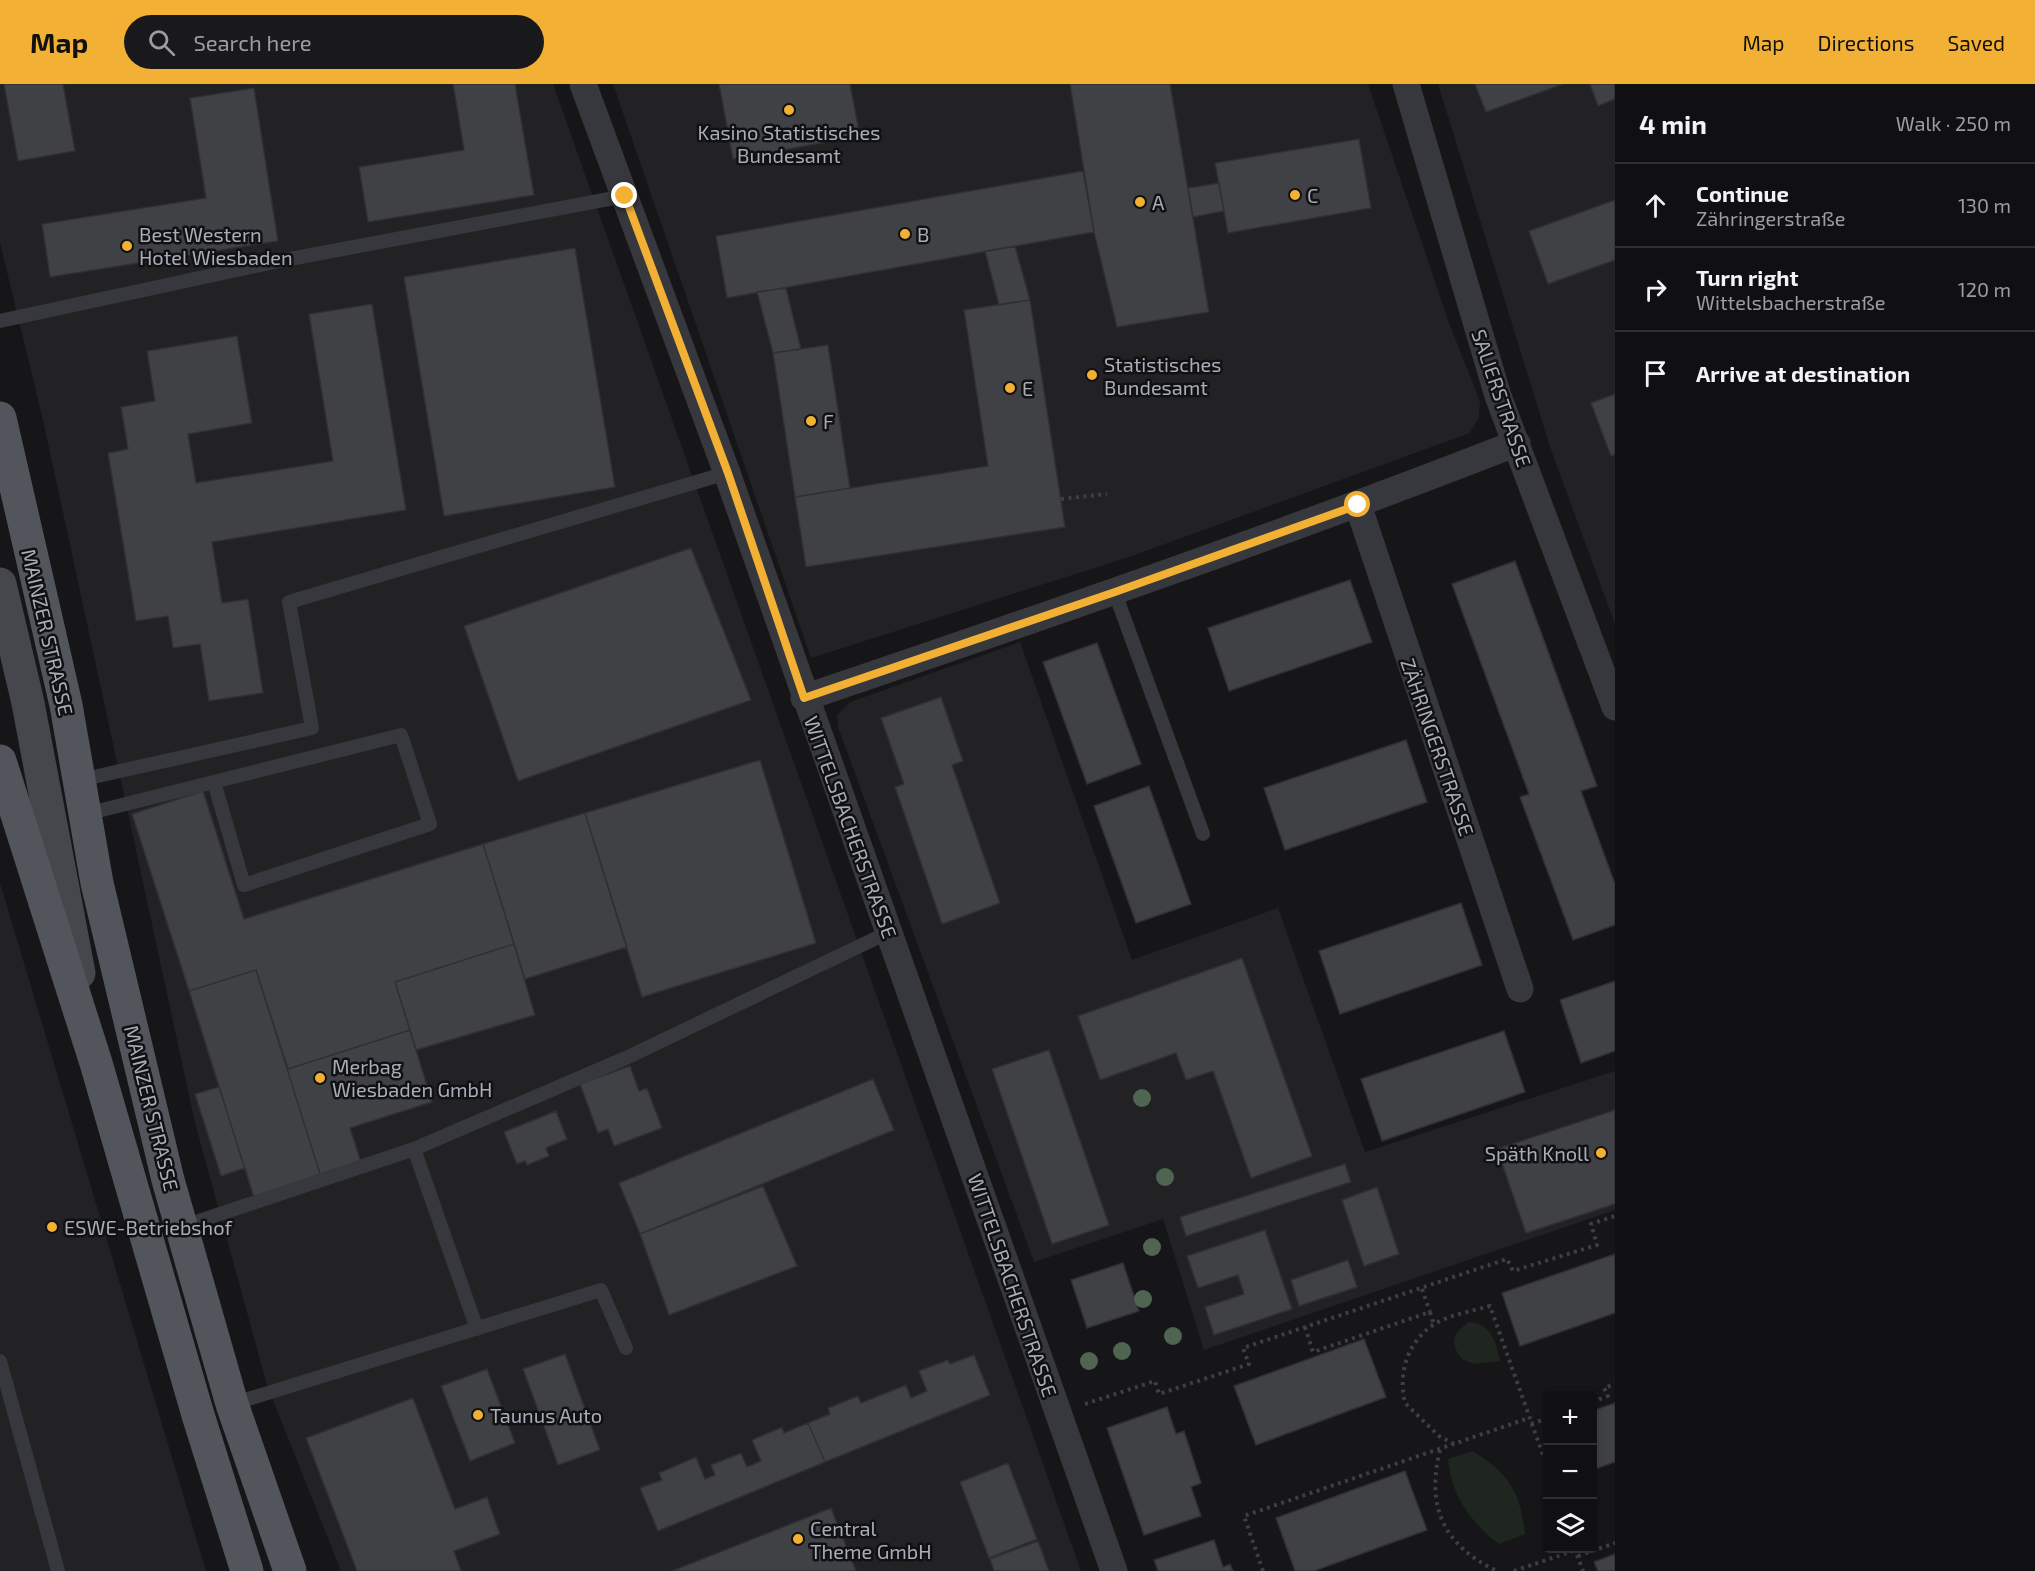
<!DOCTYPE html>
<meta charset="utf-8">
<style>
:root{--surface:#101012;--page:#19191b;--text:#f1f3f6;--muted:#9c9d9f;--line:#303032;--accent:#f2b134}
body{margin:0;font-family:"Exo 2",sans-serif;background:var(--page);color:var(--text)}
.controls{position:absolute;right:18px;bottom:18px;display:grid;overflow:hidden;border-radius:6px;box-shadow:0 3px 9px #0003}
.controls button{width:54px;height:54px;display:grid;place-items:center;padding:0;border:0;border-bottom:2px solid var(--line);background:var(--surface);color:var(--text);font:30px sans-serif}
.stop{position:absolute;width:18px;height:18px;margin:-14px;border:4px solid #f2b134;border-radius:50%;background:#fff}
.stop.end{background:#f2b134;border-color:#fff;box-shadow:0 2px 6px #0008}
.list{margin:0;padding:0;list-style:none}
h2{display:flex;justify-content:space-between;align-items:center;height:78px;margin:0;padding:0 24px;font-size:26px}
h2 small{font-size:20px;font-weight:400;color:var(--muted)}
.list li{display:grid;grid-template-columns:39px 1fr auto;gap:18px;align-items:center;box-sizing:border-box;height:84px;padding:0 24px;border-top:2px solid var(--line)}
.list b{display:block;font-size:22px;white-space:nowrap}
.list p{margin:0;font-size:20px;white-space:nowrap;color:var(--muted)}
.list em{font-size:20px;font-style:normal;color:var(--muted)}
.icon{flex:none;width:33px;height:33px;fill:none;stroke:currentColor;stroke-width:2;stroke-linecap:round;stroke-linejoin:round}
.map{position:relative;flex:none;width:1615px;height:1487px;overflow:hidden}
header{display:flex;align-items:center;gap:36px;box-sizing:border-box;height:84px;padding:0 30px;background:var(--accent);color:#111}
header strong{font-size:28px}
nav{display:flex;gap:33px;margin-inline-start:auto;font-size:21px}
.search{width:420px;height:54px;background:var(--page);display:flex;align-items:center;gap:15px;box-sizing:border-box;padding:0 21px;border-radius:33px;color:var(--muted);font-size:22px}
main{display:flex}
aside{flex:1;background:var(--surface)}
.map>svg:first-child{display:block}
</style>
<header>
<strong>Map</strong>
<div class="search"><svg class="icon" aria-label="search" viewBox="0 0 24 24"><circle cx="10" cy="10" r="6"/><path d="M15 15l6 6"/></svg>Search here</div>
<nav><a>Map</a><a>Directions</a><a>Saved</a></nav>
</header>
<main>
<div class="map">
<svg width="1615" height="1487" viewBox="0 0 1615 1487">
<rect width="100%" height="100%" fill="#161618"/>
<path fill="#222225" d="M0,0H553L1081,1487H341L267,1301L195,1039L43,336L0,159Z
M613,0H1368L1449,239L1480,317L1479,333L1470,349L1129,473L811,574Z
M1438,0H1615V540L1550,363Z
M1020,558L1132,876L1278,824L1365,1068L1615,987V1126L1204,1266L1163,1135L1034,1178L838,643L837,631L850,618Z
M0,799L206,1487H0Z"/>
<path fill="#1e261f" d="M1469,1238C1491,1239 1496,1258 1500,1277L1474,1280L1462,1275C1449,1259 1453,1249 1469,1238Z
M1473,1367C1509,1391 1520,1406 1525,1450L1499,1460C1471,1439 1451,1411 1448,1375Z"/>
<path fill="#404145" stroke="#303034" stroke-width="1.5" d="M4,0H63L75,67L18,77Z
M453,0H515L534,111L368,138L359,83L464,66Z
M719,0H850L860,52L733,75Z
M1070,0H1170L1209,228L1117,243L1094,148Z
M1475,0H1563L1486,28Z
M1590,0H1615V15L1598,22Z
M254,4L278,157L50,193L42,140L206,114L190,14Z
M1359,55L1371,124L1228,149L1215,79Z
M1083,87L1094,148L727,214L716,152Z
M1219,99L1224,127L1193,133L1188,104Z
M1615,116V176L1548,200L1529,147Z
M1015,162L1030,216L999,221L985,167Z
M575,164L615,403L444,432L404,193Z
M786,204L801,265L773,269L757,208Z
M1030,216L1065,443L806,483L795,413L988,382L964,226Z
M372,220L406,426L212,458L222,519L248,515L263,609L209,617L200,560L173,564L168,532L136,537L108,369L128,365L121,323L155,317L147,267L237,252L252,339L188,350L196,399L333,377L309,230Z
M828,261L850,404L795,413L773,269Z
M1615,310V370L1611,372L1591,319Z
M691,464L751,616L518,697L464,542Z
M1515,477L1597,702L1581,707L1615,800V841L1573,856L1520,713L1529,710L1452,500Z
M1350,496L1372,558L1229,607L1208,544Z
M1097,559L1141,680L1087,700L1043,578Z
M941,613L963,677L952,681L1000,819L942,840L895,703L904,700L881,634Z
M1406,656L1427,718L1285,766L1264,704Z
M760,676L816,859L642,913L585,729Z
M1149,702L1191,820L1136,839L1094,722Z
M203,707L244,835L483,760L514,860L395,898L410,946L288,985L256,886L189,907L132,730Z
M585,729L627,863L525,895L483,760Z
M1461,819L1482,881L1340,930L1319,867Z
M514,860L535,931L416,966L395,898Z
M1242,874L1312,1072L1251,1094L1213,987L1186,996L1176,969L1100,996L1078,932Z
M256,886L288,985L410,946L432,1018L350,1044L361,1078L254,1114L245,1084L221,1092L195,1010L219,1003L189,907Z
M256,886L321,1093L254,1114L189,907Z
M1615,897V967L1581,979L1560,916Z
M1504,947L1525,1008L1382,1057L1361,995Z
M1049,966L1109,1141L1052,1160L992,985Z
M630,982L639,1007L647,1004L662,1044L614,1062L608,1045L598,1049L580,1000Z
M873,995L894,1046L640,1150L619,1099Z
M1615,1026V1120L1526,1149L1497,1065Z
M556,1027L567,1055L546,1064L549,1072L527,1081L525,1077L517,1080L504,1048Z
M1345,1080L1351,1098L1186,1152L1180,1133Z
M763,1102L797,1182L669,1231L640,1150Z
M1377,1103L1399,1170L1364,1182L1342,1116Z
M1265,1146L1292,1225L1214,1251L1205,1223L1244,1210L1238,1191L1198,1204L1187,1172Z
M1615,1170V1229L1520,1262L1502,1209Z
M1348,1176L1357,1203L1299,1222L1291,1196Z
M1123,1179L1139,1227L1087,1244L1071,1196Z
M1364,1255L1386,1313L1256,1361L1234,1302Z
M565,1270L600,1366L558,1381L523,1285Z
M974,1271L990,1311L825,1378L808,1339L830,1330L828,1324L858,1312L861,1319L906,1301L911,1314L927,1307L919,1287L948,1276L950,1280Z
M487,1285L515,1359L470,1377L441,1302Z
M413,1314L455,1425L487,1413L500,1450L454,1467L461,1487H357L306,1354Z
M1615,1319V1378L1592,1386V1327Z
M1167,1323L1176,1350L1184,1347L1201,1399L1191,1403L1201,1432L1144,1451L1107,1344Z
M808,1339L825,1378L658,1447L640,1404L662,1396L659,1389L696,1373L705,1395L715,1391L711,1381L741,1369L747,1383L761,1377L752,1356L782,1343L784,1349Z
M1008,1379L1037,1455L989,1474L960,1398Z
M1405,1387L1427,1446L1314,1487H1295L1276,1434Z
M831,1424L856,1487H672Z
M1214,1456L1223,1483L1230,1480L1233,1487H1158L1154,1476Z
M1038,1457L1049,1487H994L990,1475Z
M1615,1470V1487H1598L1594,1478Z"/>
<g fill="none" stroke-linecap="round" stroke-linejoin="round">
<path stroke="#3d3f44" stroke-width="4" stroke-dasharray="3 4.5" stroke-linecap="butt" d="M1061,415L1107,410
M1422,1205L1430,1228
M1305,1243L1313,1268L1430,1228L1434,1241
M1592,1318L1608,1312L1604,1304L1615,1300
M1085,1320L1155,1297L1159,1310L1249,1280L1243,1264L1507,1175L1513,1187L1597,1161L1591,1140L1615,1132
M1531,1340L1548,1334
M1454,1360L1439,1352L1405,1319C1398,1289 1407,1259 1433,1241C1448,1231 1473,1227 1490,1222L1548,1385
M1440,1366C1426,1423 1443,1461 1497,1487
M1577,1471L1583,1487
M1578,1472L1615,1459
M1263,1487L1244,1432L1529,1334
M1514,1487L1576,1466"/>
<path stroke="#37383d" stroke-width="14" d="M0,237L274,178L625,112
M1115,509L1203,750
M80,696L312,644L289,518L727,389
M86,730L401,651L430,740L244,801L214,698
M414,1065L477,1245
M181,1143L414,1065L628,973L889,848
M0,1277L58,1487
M232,1320L601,1206L626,1264"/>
<path stroke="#37383d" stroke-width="27" d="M583,0L727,389L1114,1487
M1406,0L1498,312L1615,623
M1358,421L1520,905
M804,614C1043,533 1281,451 1517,359"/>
<path stroke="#45474d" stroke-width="33" d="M0,500L28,619L79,889"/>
<path stroke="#53555c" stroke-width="33" d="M0,334L66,621L97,799L168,1096L232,1320L290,1487
M0,677L96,979L198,1331L247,1487"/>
</g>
<g fill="#506452">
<circle cx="1142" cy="1014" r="9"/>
<circle cx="1165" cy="1093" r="9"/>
<circle cx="1152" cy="1163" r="9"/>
<circle cx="1143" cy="1215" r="9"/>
<circle cx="1173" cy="1252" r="9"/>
<circle cx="1122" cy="1267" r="9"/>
<circle cx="1089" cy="1277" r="9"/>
</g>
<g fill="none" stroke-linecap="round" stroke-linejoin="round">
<path stroke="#f2b134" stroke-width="8" d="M625,112L728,389L804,614L1115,508L1358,421"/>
</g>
<g fill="#f2b134" stroke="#111113" stroke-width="2">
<circle cx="789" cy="26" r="6"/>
<circle cx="1295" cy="111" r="6"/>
<circle cx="1140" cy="118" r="6"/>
<circle cx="905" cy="150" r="6"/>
<circle cx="127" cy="162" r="6"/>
<circle cx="1092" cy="291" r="6"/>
<circle cx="1010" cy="304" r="6"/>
<circle cx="811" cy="337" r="6"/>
<circle cx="320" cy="994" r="6"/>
<circle cx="1601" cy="1069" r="6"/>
<circle cx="52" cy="1143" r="6"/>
<circle cx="478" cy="1331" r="6"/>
<circle cx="798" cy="1455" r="6"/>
</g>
<g text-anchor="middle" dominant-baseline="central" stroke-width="5" stroke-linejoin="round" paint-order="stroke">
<g font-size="20" fill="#a8adb8" stroke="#111113" text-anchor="start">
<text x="789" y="48" text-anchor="middle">Kasino Statistisches<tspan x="789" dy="23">Bundesamt</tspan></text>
<text x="1307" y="111">C</text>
<text x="1152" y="118">A</text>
<text x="139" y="150">Best Western<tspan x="139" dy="23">Hotel Wiesbaden</tspan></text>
<text x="917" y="150">B</text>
<text x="1104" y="280">Statistisches<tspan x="1104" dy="23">Bundesamt</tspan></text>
<text x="1022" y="304">E</text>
<text x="823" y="337">F</text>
<text x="332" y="982">Merbag<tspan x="332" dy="23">Wiesbaden GmbH</tspan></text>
<text x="1589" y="1069" text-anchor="end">Späth Knoll</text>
<text x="64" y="1143">ESWE-Betriebshof</text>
<text x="490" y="1331">Taunus Auto</text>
<text x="810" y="1444">Central<tspan x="810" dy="23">Theme GmbH</tspan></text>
</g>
<g font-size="20" fill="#a8adb8" stroke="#111113">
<text transform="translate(1502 314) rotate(71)">SALIERSTRASSE</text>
<text transform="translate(48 548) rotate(77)">MAINZER STRASSE</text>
<text transform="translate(1438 663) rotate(71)">ZÄHRINGERSTRASSE</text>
<text transform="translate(851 743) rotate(70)">WITTELSBACHERSTRASSE</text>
<text transform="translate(152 1024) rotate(76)">MAINZER STRASSE</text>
<text transform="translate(1013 1201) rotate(71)">WITTELSBACHERSTRASSE</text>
</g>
</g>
</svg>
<div class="controls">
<button>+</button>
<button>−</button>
<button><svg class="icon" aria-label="layers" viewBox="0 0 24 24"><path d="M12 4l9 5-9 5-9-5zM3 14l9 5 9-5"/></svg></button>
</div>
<div class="stop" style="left:1358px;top:421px"></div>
<div class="stop end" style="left:625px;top:112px"></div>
</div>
<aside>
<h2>4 min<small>Walk · 250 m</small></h2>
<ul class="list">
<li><svg class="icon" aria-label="ahead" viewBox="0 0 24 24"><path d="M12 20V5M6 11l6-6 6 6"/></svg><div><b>Continue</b><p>Zähringerstraße</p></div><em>130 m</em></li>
<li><svg class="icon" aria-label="right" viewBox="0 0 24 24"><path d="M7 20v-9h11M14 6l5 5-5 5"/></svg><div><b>Turn right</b><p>Wittelsbacherstraße</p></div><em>120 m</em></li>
<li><svg class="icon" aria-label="arrive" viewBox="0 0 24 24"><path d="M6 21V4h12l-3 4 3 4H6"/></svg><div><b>Arrive at destination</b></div></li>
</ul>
</aside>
</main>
